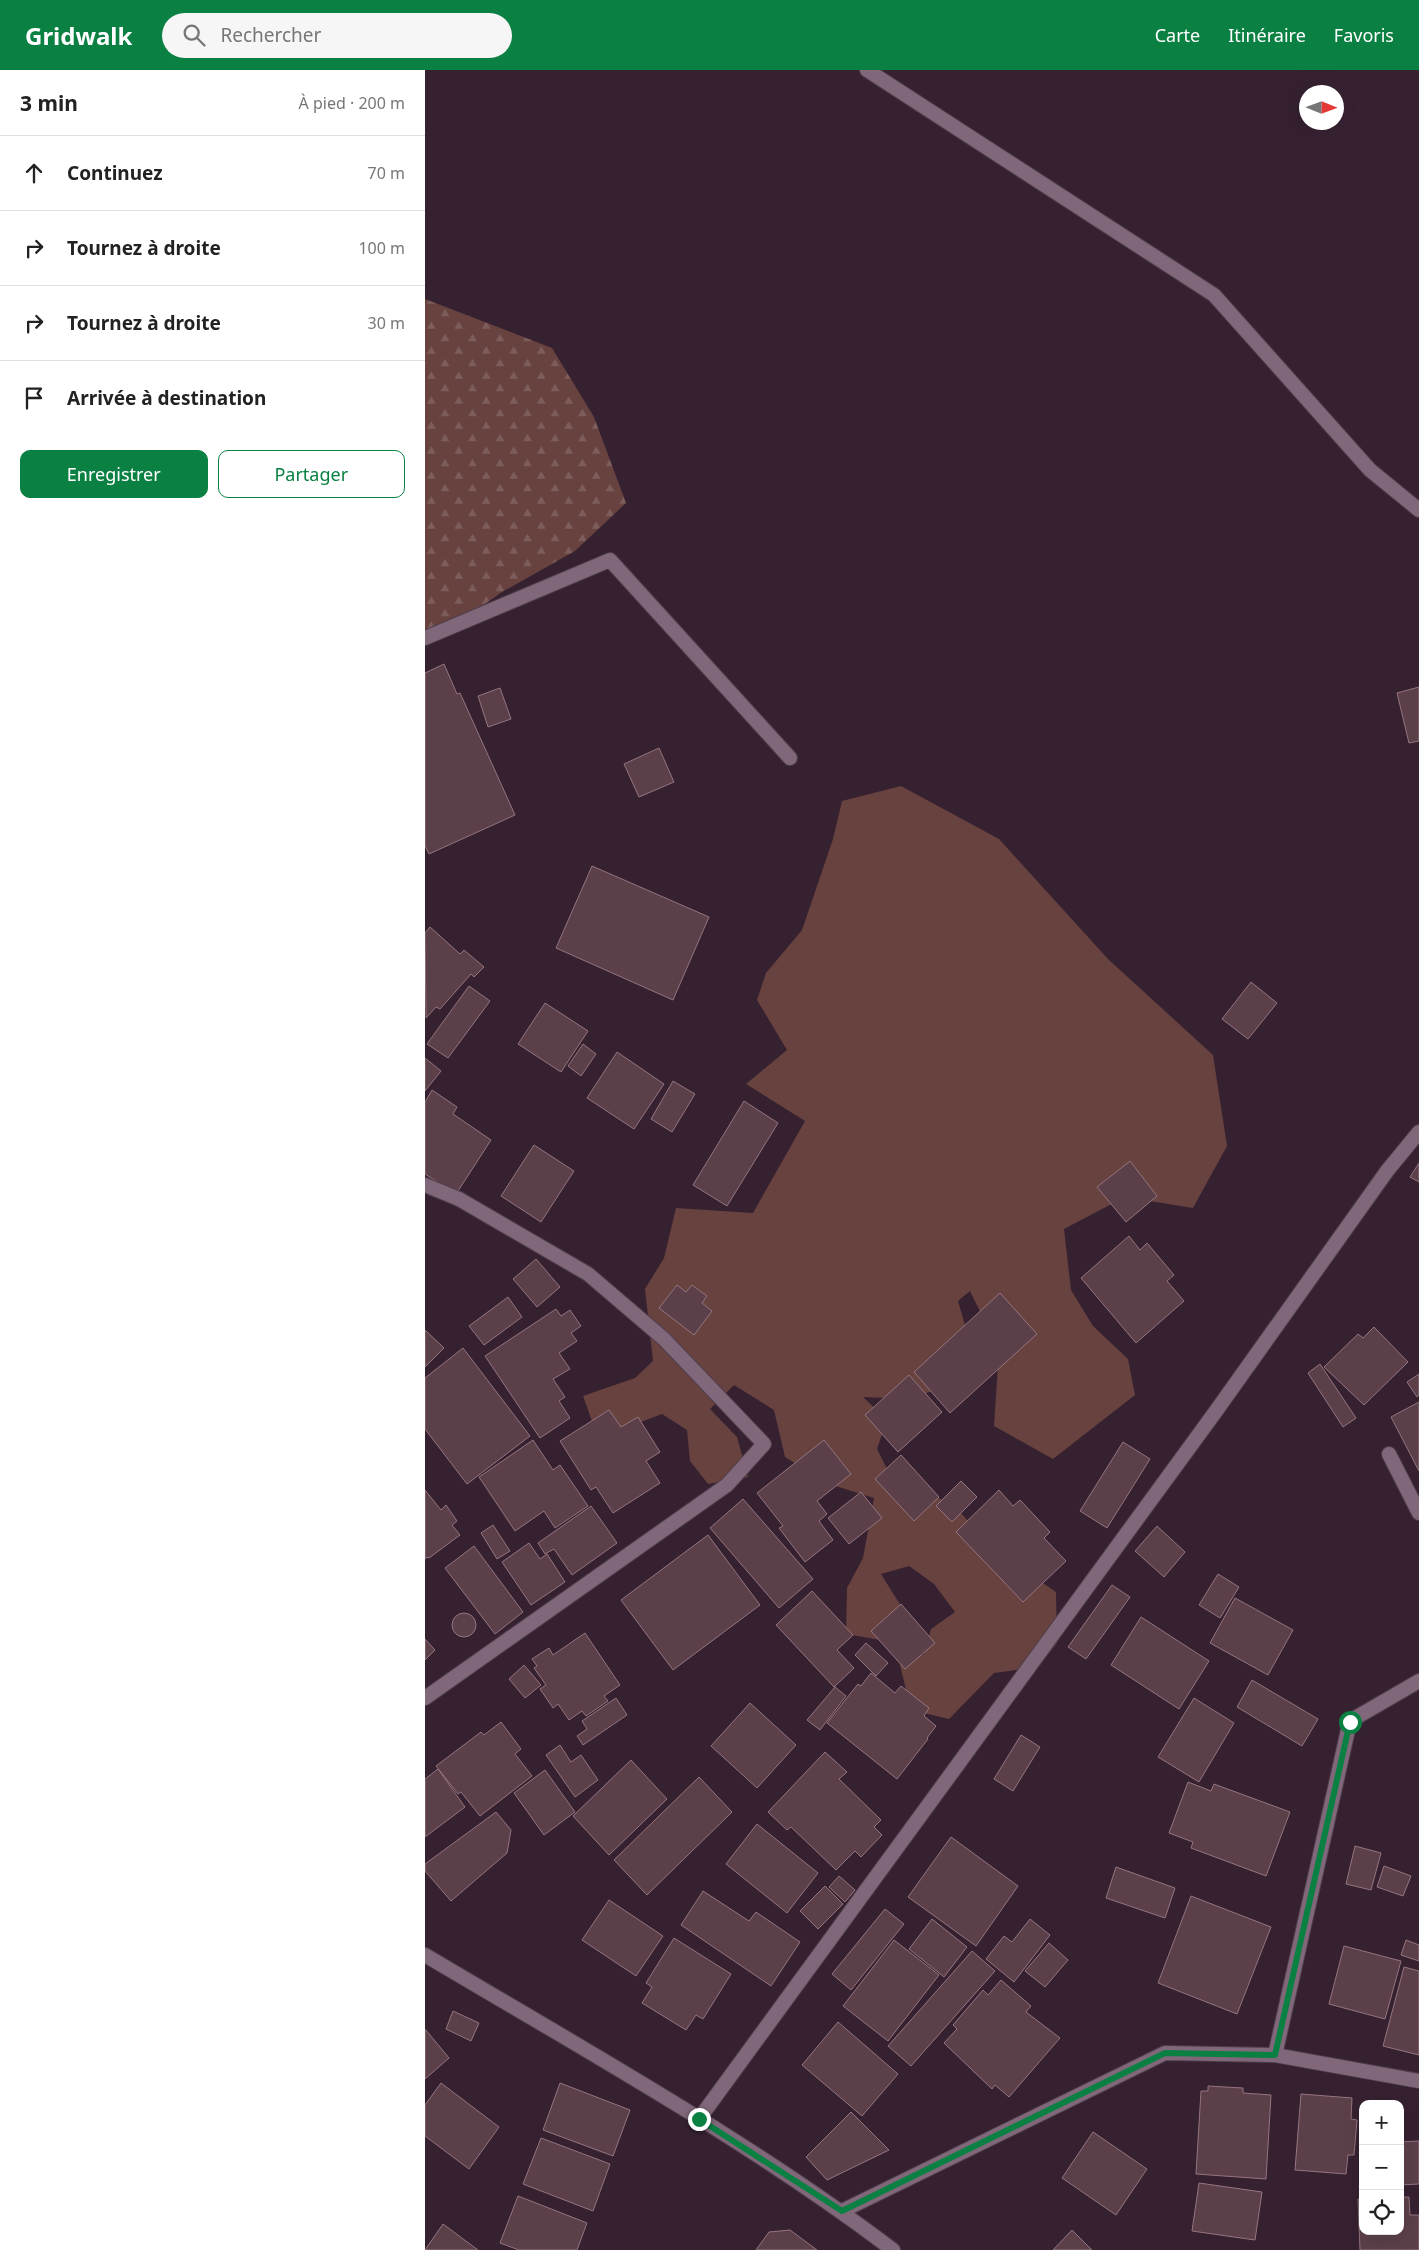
<!DOCTYPE html>
<html lang="fr">
<meta charset="utf-8">
<style>
:root{--surface:#fff;--page:#f6f6f6;--text:#222;--muted:#767676;--line:#e0e0e0;--accent:#0b8043}
body{margin:0;font-family:"Noto Sans",sans-serif;background:var(--page);color:var(--text)}
.controls{position:absolute;right:15px;bottom:15px;display:grid;overflow:hidden;border-radius:10px;box-shadow:0 5px 20px #0002}
.controls button{width:45px;height:45px;display:grid;place-items:center;padding:0;border:0;border-bottom:1px solid var(--line);background:var(--surface);color:var(--text);font:25px sans-serif}
.compass{position:absolute;left:874px;top:15px;width:45px;height:45px;border-radius:50%;background:var(--surface);box-shadow:0 5px 20px #0002;rotate:91deg}
.stop{position:absolute;width:15px;height:15px;margin:-11px;border:4px solid #0b8043;border-radius:50%;background:#fff}
.stop.end{background:#0b8043;border-color:#fff;box-shadow:0 1px 5px #0008}
.list{margin:0;padding:0;list-style:none}
h2{display:flex;justify-content:space-between;align-items:center;height:65px;margin:0;padding:0 20px;font-size:21px}
h2 small{font-size:16px;font-weight:400;color:var(--muted)}
.list li{display:grid;grid-template-columns:32px 1fr auto;gap:15px;align-items:center;box-sizing:border-box;height:75px;padding:0 20px;border-top:1px solid var(--line)}
.list b{display:block;font-size:19px;white-space:nowrap}
.list em{font-size:16px;font-style:normal;color:var(--muted)}
.actions{display:flex;gap:10px;padding:15px 20px}
.actions a{flex:1;padding:11px 0;border:1px solid var(--accent);border-radius:10px;text-align:center;font-size:18px;color:var(--accent)}
.actions .main{background:var(--accent);color:#fff}
.icon{flex:none;width:28px;height:28px;fill:none;stroke:currentColor;stroke-width:2;stroke-linecap:round;stroke-linejoin:round}
.map{position:relative;flex:none;width:994px;height:2180px;overflow:hidden}
header{display:flex;align-items:center;gap:30px;box-sizing:border-box;height:70px;padding:0 25px;background:var(--accent);color:#fff}
header strong{font-size:24px}
nav{display:flex;gap:28px;margin-inline-start:auto;font-size:18px}
.search{width:350px;height:45px;background:var(--page);display:flex;align-items:center;gap:12px;box-sizing:border-box;padding:0 18px;border-radius:28px;color:var(--muted);font-size:19px}
main{display:flex}
aside{flex:1;background:var(--surface)}
.map>svg:first-child{display:block}
</style>
<header>
<strong>Gridwalk</strong>
<div class="search"><svg class="icon" aria-label="search" viewBox="0 0 24 24"><circle cx="10" cy="10" r="6"/><path d="M15 15l6 6"/></svg>Rechercher</div>
<nav><a>Carte</a><a>Itinéraire</a><a>Favoris</a></nav>
</header>
<main>
<aside>
<h2>3 min<small>À pied · 200 m</small></h2>
<ul class="list">
<li><svg class="icon" aria-label="ahead" viewBox="0 0 24 24"><path d="M12 20V5M6 11l6-6 6 6"/></svg><div><b>Continuez</b></div><em>70 m</em></li>
<li><svg class="icon" aria-label="right" viewBox="0 0 24 24"><path d="M7 20v-9h11M14 6l5 5-5 5"/></svg><div><b>Tournez à droite</b></div><em>100 m</em></li>
<li><svg class="icon" aria-label="right" viewBox="0 0 24 24"><path d="M7 20v-9h11M14 6l5 5-5 5"/></svg><div><b>Tournez à droite</b></div><em>30 m</em></li>
<li><svg class="icon" aria-label="arrive" viewBox="0 0 24 24"><path d="M6 21V4h12l-3 4 3 4H6"/></svg><div><b>Arrivée à destination</b></div></li>
</ul>
<div class="actions"><a class="main">Enregistrer</a><a>Partager</a></div>
</aside>
<div class="map">
<svg width="994" height="2180" viewBox="0 0 994 2180">
<defs>
<pattern id="forest-firs" width="22" height="20" patternUnits="userSpaceOnUse" patternTransform="scale(1.25)"><rect width="22" height="20" fill="#67423f"/><path d="M5 1l3.5 6h-7zM16 11l3.5 6h-7z" fill="#7d5d5b"/></pattern>
</defs>
<rect width="100%" height="100%" fill="#362131"/>
<path fill="#67423f" d="M476,716L574,769L683,889L788,985L802,1076L768,1138L700,1127L639,1159L646,1220L668,1256L703,1289L710,1325L628,1389L569,1356L574,1280L545,1221L533,1231L545,1272L526,1315L483,1329L438,1327L462,1350L452,1379L469,1413L527,1433L569,1480L631,1522L632,1573L613,1597L569,1603L524,1649L486,1640L475,1595L499,1584L506,1559L530,1542L509,1514L484,1496L456,1504L481,1544L461,1571L421,1564L422,1518L438,1488L449,1428L404,1414L360,1387L349,1340L309,1315L285,1339L312,1367L323,1407L283,1414L265,1391L262,1360L237,1344L173,1368L158,1326L210,1308L228,1291L220,1219L239,1188L251,1138L328,1143L380,1051L321,1014L362,980L332,930L341,903L377,860L408,769L417,731Z"/>
<path fill="url(#forest-firs)" d="M0,229L127,278L169,347L201,433L150,481L77,522L0,576Z"/>
<path fill="#5c4049" stroke="#95757f" d="M19,594L32,624L35,623L90,745L4,784L0,776V603Z
M994,617V671L984,673L972,623Z
M75,618L86,649L63,657L53,626Z
M234,678L249,712L214,727L199,694Z
M167,796L284,847L248,930L131,878Z
M5,857L35,884L39,880L59,897L49,907L46,904L15,939L11,937L1,948L0,863Z
M826,912L852,933L823,969L797,949Z
M44,916L65,931L23,988L2,974Z
M120,933L163,961L136,1002L93,974Z
M158,974L171,984L156,1006L143,996Z
M192,982L239,1014L209,1059L162,1028Z
M0,988L16,1001L0,1021Z
M248,1011L270,1024L247,1062L226,1049Z
M7,1020L32,1037L28,1044L66,1070L31,1124L0,1104V1032Z
M319,1031L353,1053L302,1136L268,1115Z
M109,1075L149,1101L116,1152L76,1126Z
M705,1091L732,1126L701,1152L672,1117Z
M994,1093V1112L985,1107Z
M704,1166L715,1180L722,1173L749,1205L742,1211L759,1231L711,1273L656,1208Z
M111,1189L135,1217L112,1237L88,1209Z
M252,1215L261,1222L267,1215L282,1226L277,1233L287,1241L269,1265L234,1238Z
M575,1223L612,1264L525,1343L489,1302Z
M83,1227L97,1247L59,1275L44,1256Z
M131,1239L136,1246L145,1240L156,1256L146,1263L152,1271L134,1283L145,1299L128,1309L140,1327L134,1331L145,1348L115,1368L60,1286Z
M949,1257L983,1292L939,1335L899,1297L933,1264L938,1268Z
M0,1260L19,1278L0,1297Z
M38,1278L105,1366L42,1414L0,1359V1308Z
M895,1294L931,1348L918,1357L883,1303Z
M994,1304V1325L992,1327L982,1312Z
M484,1305L517,1342L473,1382L440,1345Z
M994,1332V1401L966,1347Z
M184,1340L196,1357L213,1347L235,1382L221,1391L235,1413L188,1443L171,1417L166,1420L135,1371Z
M108,1370L128,1400L135,1395L163,1436L130,1458L119,1441L90,1461L54,1407Z
M399,1370L426,1404L392,1431L402,1444L394,1451L408,1470L380,1492L354,1458L358,1456L332,1423Z
M698,1372L725,1389L682,1458L655,1441Z
M476,1385L514,1427L489,1451L450,1409Z
M536,1411L552,1427L527,1452L511,1436Z
M0,1420L16,1440L21,1435L32,1451L27,1455L35,1465L4,1488L3,1487L0,1489Z
M574,1420L588,1436L595,1430L625,1462L619,1468L641,1491L598,1532L531,1462Z
M436,1422L457,1448L424,1474L403,1448Z
M318,1429L388,1509L354,1538L285,1458Z
M166,1436L192,1473L147,1505L129,1479L120,1484L113,1473Z
M68,1455L85,1481L72,1489L56,1463Z
M732,1456L760,1482L739,1507L710,1481Z
M283,1465L335,1535L248,1600L196,1530Z
M104,1473L115,1489L122,1484L140,1512L106,1535L77,1492Z
M49,1476L98,1542L70,1564L20,1498Z
M793,1504L814,1517L795,1548L774,1535Z
M687,1515L705,1527L661,1589L643,1577Z
M387,1521L428,1565L412,1580L429,1598L409,1617L351,1555Z
M810,1528L868,1560L843,1605L785,1573Z
M476,1534L510,1573L480,1599L446,1561Z
M27 1555a12 12 0 1 1 24 0a12 12 0 1 1-24 0Z
M716,1547L784,1591L754,1639L686,1595Z
M160,1563L195,1615L179,1626L183,1631L161,1646L157,1641L144,1650L133,1634L128,1638L115,1619L121,1615L109,1598L112,1596L107,1589L124,1578L128,1585Z
M0,1569L10,1580L0,1590Z
M441,1573L463,1593L451,1606L430,1585Z
M99,1595L116,1615L100,1628L84,1609Z
M446,1603L470,1623L476,1616L504,1638L499,1646L511,1656L502,1668L503,1669L472,1709L402,1653L433,1614L436,1616Z
M827,1610L893,1649L877,1676L812,1637Z
M410,1617L421,1626L395,1660L382,1650Z
M191,1628L202,1645L158,1675L152,1666L162,1659L157,1651Z
M769,1628L809,1653L774,1712L733,1687Z
M325,1633L371,1675L332,1718L286,1676Z
M76,1652L96,1679L90,1684L107,1706L55,1746L36,1722L33,1724L11,1696L56,1662L59,1665Z
M596,1665L615,1677L588,1721L569,1709Z
M135,1675L146,1692L156,1685L173,1710L150,1727L121,1685Z
M400,1682L422,1702L414,1709L456,1750L449,1757L457,1765L436,1787L430,1781L411,1800L366,1757L362,1760L343,1742Z
M206,1690L242,1729L184,1785L148,1746Z
M13,1699L40,1737L0,1767V1709Z
M120,1700L150,1742L119,1765L89,1723Z
M274,1707L307,1742L222,1825L189,1790Z
M763,1712L786,1721L789,1714L865,1742L841,1806L766,1778L768,1772L744,1763Z
M71,1742L86,1760L82,1783L26,1831L0,1801V1794Z
M332,1754L393,1803L362,1843L301,1794Z
M526,1767L593,1816L551,1876L483,1827Z
M930,1776L956,1783L946,1820L921,1814Z
M959,1796L986,1806L978,1826L952,1817Z
M691,1797L750,1818L740,1848L681,1828Z
M414,1806L430,1820L420,1832L404,1817Z
M400,1816L418,1834L393,1859L375,1841Z
M278,1821L324,1851L331,1842L375,1872L346,1916L256,1855Z
M766,1826L846,1857L812,1944L733,1913Z
M184,1830L238,1866L211,1906L157,1870Z
M460,1839L479,1854L426,1920L407,1904Z
M507,1849L542,1877L519,1907L484,1879Z
M605,1849L625,1865L589,1912L561,1889L579,1866L587,1872Z
M249,1868L306,1904L278,1949L271,1945L261,1960L217,1933L227,1917L221,1913Z
M469,1870L514,1905L463,1971L418,1936Z
M981,1870L994,1875V1891L976,1885Z
M624,1873L643,1890L620,1917L600,1901Z
M919,1876L976,1891L960,1949L904,1934Z
M547,1881L570,1901L486,1996L463,1976Z
M979,1897L994,1901V1985L958,1976Z
M576,1910L606,1936L601,1942L635,1968L584,2027L570,2015L567,2019L519,1973L532,1959L528,1955L558,1920L563,1925Z
M28,1941L54,1953L46,1971L21,1959Z
M413,1952L473,2004L437,2046L377,1995Z
M0,1959L24,1988L0,2009Z
M16,2013L74,2057L44,2099L0,2066V2035Z
M135,2013L205,2040L188,2086L118,2060Z
M783,2016L818,2018V2023L846,2025L841,2109L771,2104L776,2021H783Z
M876,2024L927,2028L926,2049L932,2050L929,2085H923L921,2104L870,2100Z
M426,2042L464,2080L402,2110L381,2087Z
M668,2062L722,2099L691,2145L637,2108Z
M116,2068L185,2094L168,2141L98,2114Z
M994,2071V2114L975,2115V2072Z
M774,2113L837,2122L830,2170L767,2161Z
M93,2126L162,2153L152,2180H94L75,2173Z
M975,2127H984L985,2145H994V2180H935L933,2129H938V2161H975Z
M18,2154L53,2180H0Z
M365,2160L392,2180H331L344,2162Z
M647,2160L667,2180H628Z"/>
<g fill="none" stroke-linecap="round" stroke-linejoin="round">
<g stroke="#503e4c" stroke-width="16">
<path id="service" d="M0,568L185,490L365,688
M964,1384L994,1443"/>
</g>
<g stroke="#503e4c" stroke-width="16">
<path id="minor" d="M442,0L789,225L945,400L994,440
M0,1115L34,1129L163,1204L239,1269L339,1374L302,1415L0,1628
M0,1885C158,1979 321,2069 468,2180
M850,1985L925,1651L994,1611
M274,2049L791,1341L962,1101L994,1062
M417,2141L740,1983L850,1985L994,2011"/>
</g>
<use href="#service" stroke="#80687a" stroke-width="14"/>
<use href="#minor" stroke="#80687a" stroke-width="14"/>
</g>
<g fill="none" stroke-linecap="round" stroke-linejoin="round">
<path stroke="#0b8043" stroke-width="6" d="M274,2049L417,2141L740,1983L850,1985L925,1652"/>
</g>
</svg>
<div class="controls">
<button>+</button>
<button>−</button>
<button><svg class="icon" aria-label="locate" viewBox="0 0 24 24"><circle cx="12" cy="12" r="6"/><path d="M12 2v4M12 18v4M2 12h4M18 12h4"/></svg></button>
</div>
<svg class="compass" viewBox="-18 -18 36 36"><path d="M0-13l5 13h-10z" fill="#e53935"/><path d="M0 13l5-13h-10z" fill="#767676"/></svg>
<div class="stop" style="left:925px;top:1652px"></div>
<div class="stop end" style="left:274px;top:2049px"></div>
</div>
</main>
